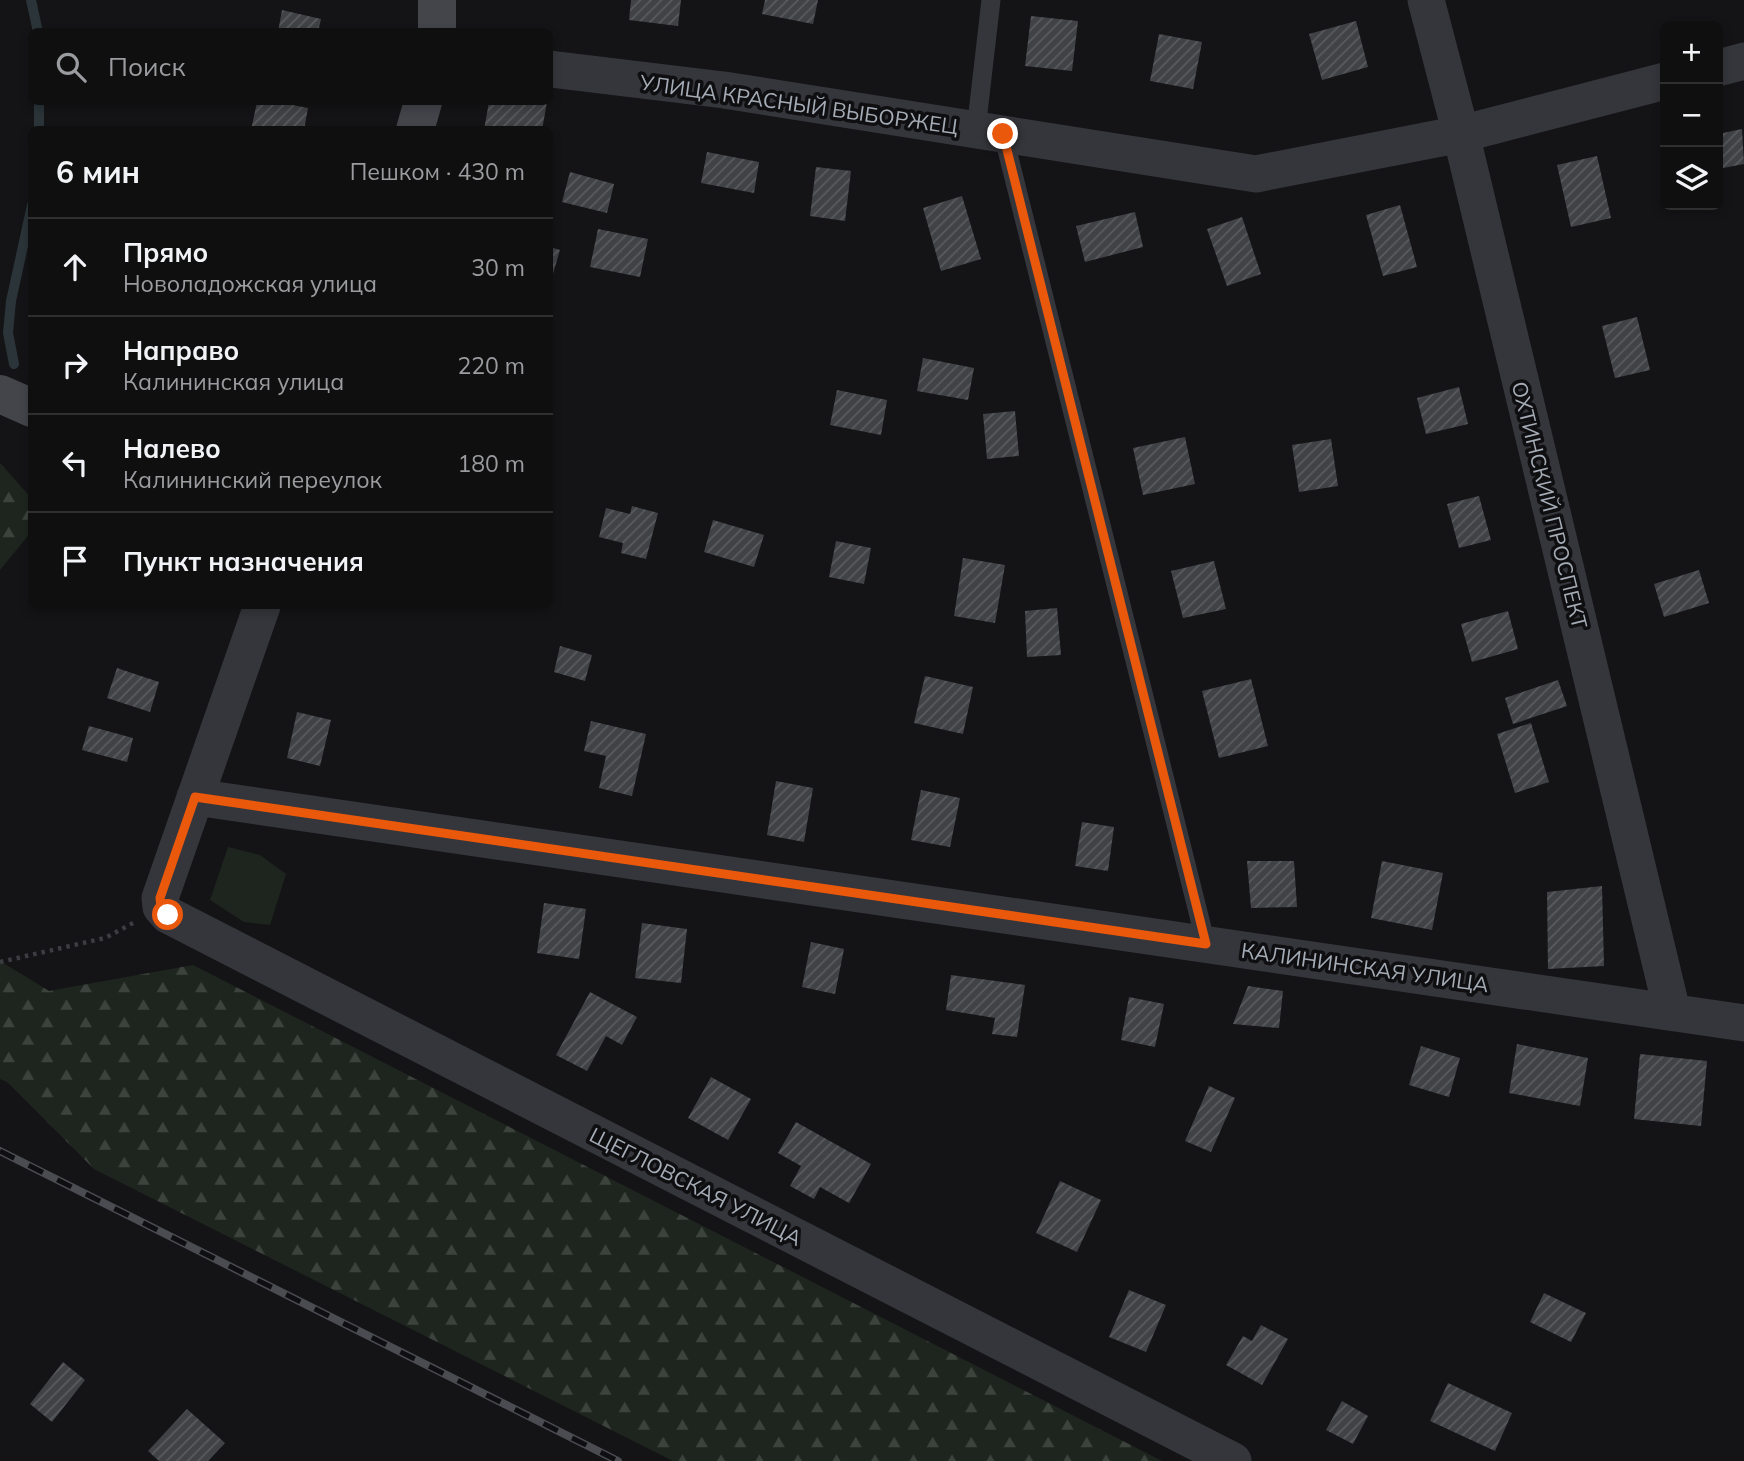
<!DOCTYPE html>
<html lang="ru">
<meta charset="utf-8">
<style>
:root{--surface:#0f0f10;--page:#1d1d1e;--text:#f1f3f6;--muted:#9b9c9f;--line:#2f2f30}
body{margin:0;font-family:Mulish,sans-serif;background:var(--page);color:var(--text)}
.controls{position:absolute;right:21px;top:21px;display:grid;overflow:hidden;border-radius:10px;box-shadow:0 4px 10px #0003}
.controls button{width:63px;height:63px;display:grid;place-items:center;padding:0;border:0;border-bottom:2px solid var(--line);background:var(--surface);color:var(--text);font:35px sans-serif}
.stop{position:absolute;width:21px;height:21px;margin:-16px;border:5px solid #ea580c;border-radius:50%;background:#fff}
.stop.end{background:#ea580c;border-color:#fff;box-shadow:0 2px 7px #0008}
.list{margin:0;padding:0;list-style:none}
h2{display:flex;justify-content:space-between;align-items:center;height:91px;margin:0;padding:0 28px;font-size:30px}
h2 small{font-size:23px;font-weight:400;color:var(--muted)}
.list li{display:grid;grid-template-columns:46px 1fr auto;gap:21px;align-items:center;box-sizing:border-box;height:98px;padding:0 28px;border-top:2px solid var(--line)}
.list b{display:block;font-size:26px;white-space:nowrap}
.list p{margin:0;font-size:23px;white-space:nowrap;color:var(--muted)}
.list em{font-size:23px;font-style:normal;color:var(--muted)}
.icon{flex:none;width:38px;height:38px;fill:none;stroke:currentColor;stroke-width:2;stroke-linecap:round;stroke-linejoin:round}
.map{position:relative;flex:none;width:1744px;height:1461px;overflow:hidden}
.search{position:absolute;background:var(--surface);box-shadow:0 4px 10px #0003;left:28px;top:28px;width:525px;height:77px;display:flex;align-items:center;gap:18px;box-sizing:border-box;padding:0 24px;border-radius:10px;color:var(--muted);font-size:26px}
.panel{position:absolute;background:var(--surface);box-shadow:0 4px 10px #0003;left:28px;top:126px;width:525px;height:483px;border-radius:10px}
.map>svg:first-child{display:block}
</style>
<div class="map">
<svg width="1744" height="1461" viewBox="0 0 1744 1461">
<defs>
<pattern id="forest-firs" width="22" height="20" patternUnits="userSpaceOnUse" patternTransform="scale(1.75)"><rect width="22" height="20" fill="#1e251e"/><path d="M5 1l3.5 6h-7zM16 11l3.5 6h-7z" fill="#3c423c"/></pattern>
<pattern id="building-hatch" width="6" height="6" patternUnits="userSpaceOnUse" patternTransform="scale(1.75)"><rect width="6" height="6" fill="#404246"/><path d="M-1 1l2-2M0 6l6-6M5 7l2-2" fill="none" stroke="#595b5e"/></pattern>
</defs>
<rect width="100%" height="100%" fill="#141416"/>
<path fill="#1e251e" d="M228,847L260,855L286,874L270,925L244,922L210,900Z"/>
<path fill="url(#forest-firs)" d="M0,463L32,499L31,532L0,570Z
M0,961L49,991L193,965L1162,1461H673L94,1169L7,1082L0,1079Z"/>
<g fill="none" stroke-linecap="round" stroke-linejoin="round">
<path stroke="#2a3439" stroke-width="10" d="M31,0L38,32
M39,130V102
M14,364L8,333L11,301L32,205"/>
</g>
<path fill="url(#building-hatch)" d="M631,0H681L678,26L629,20Z
M765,0H818L813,24L762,14Z
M282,10L321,19L318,32H278Z
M1031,16L1078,21L1072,71L1025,66Z
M1356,21L1368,67L1322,80L1309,34Z
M1159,34L1202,42L1193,89L1150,81Z
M257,102H277L308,108L304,130H251Z
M489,102H547L542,130H484Z
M1742,129L1744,164L1718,169V134Z
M707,152L759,162L754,193L701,183Z
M1597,156L1611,218L1571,227L1557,165Z
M816,167L851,171L845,221L810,216Z
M570,172L614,184L607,213L562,202Z
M962,196L981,259L941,271L923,208Z
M1400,205L1417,267L1383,276L1366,215Z
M1135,212L1143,247L1085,262L1076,226Z
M1242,217L1261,274L1227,286L1207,229Z
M598,229L648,239L640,277L590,267Z
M550,247L560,250L550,284Z
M1637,317L1650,370L1615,378L1602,326Z
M923,358L974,368L968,400L917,391Z
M1459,387L1468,424L1426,434L1417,398Z
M837,390L887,400L881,435L830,425Z
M1015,411L1019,456L987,459L983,414Z
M1185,437L1195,484L1143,495L1133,448Z
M1331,439L1338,486L1299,492L1292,445Z
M1479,496L1491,540L1459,548L1447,504Z
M632,506L658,513L646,559L621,553L623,543L599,537L606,508L630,514Z
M713,520L764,535L754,567L704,552Z
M836,541L871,548L864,584L829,577Z
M963,558L1005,565L995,623L954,616Z
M1214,561L1226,609L1183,618L1171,571Z
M1699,570L1709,603L1664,617L1654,584Z
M1057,608L1061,655L1027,657L1025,611Z
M1508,611L1518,649L1472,662L1461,624Z
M560,646L592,655L585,681L554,672Z
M117,668L159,682L150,712L107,698Z
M925,676L973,687L963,734L914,723Z
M1251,679L1268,746L1219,758L1202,691Z
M1558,680L1567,706L1513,724L1505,698Z
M297,712L331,720L320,766L287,758Z
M591,721L646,734L632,796L599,788L606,756L584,751Z
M1531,723L1549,782L1515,793L1497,734Z
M89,726L133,738L127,762L82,750Z
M776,781L813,788L804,842L767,835Z
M921,790L960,798L950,847L911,840Z
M1082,822L1114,827L1108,871L1075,866Z
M1247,861H1294L1297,907L1251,908Z
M1382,861L1443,873L1432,930L1371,918Z
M1602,886L1604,966L1548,969L1547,892Z
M544,903L586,909L579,959L537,953Z
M642,923L687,929L681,983L635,978Z
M811,942L844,949L835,994L802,987Z
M951,975L1025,985L1017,1037L992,1034L995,1018L946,1010Z
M1248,986L1283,991L1279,1028L1233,1024Z
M590,992L637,1017L622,1045L606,1036L587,1071L556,1055Z
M1129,997L1164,1004L1155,1047L1121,1040Z
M1517,1044L1588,1058L1580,1106L1509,1093Z
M1421,1046L1460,1058L1449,1097L1409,1085Z
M1640,1054L1707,1061L1701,1126L1634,1119Z
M711,1077L751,1099L728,1140L688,1118Z
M1209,1086L1235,1098L1211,1152L1185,1141Z
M796,1122L871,1164L849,1203L820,1187L814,1199L790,1186L801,1166L778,1153Z
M1060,1181L1101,1200L1077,1252L1036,1233Z
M1129,1290L1166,1305L1146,1352L1109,1337Z
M1544,1293L1586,1313L1571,1342L1530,1322Z
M1261,1325L1288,1339L1262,1385L1226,1365L1243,1336L1252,1341Z
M63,1362L85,1380L52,1422L30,1404Z
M1448,1383L1512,1413L1495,1451L1430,1421Z
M1342,1401L1368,1416L1353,1444L1326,1430Z
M187,1409L225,1443L208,1461H159L148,1451Z"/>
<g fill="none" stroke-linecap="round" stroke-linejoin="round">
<path stroke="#3b3d42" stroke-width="4.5" stroke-dasharray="3.5 5" stroke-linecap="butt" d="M0,962L105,938L133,923"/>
<path stroke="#35363b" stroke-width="19" d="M976,130L991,0
M1003,134L1206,944"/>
<path stroke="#35363b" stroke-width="37" d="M1426,0L1461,134L1672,1011
M1718,68L1744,61
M550,69L724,90L1256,174L1461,134L1665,81
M262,606L160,898L161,907L168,915L1233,1461
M195,797L1744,1023"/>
<path stroke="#43454b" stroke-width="38" d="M437,0V32
M415,130L423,102
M0,394L32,408"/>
<g stroke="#4a4c52" stroke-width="8">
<path id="rail" d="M0,1151L618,1461"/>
</g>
<use href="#rail" stroke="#0f0f11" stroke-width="5" stroke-dasharray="16" stroke-linecap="butt"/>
</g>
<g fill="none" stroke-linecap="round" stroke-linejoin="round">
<path stroke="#ea580c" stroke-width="9" d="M168,915L161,907L160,898L195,797L1206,944L1003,134"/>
</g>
<g text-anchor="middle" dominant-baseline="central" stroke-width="7" stroke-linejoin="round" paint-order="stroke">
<g font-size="21" fill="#a5acb6" stroke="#0f0f11">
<text transform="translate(799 104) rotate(8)">УЛИЦА КРАСНЫЙ ВЫБОРЖЕЦ</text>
<text transform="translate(1550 505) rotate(76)">ОХТИНСКИЙ ПРОСПЕКТ</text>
<text transform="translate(1365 967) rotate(8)">КАЛИНИНСКАЯ УЛИЦА</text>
<text transform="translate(696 1186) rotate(27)">ЩЕГЛОВСКАЯ УЛИЦА</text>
</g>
</g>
</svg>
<div class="controls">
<button>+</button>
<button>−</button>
<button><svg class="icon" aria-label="layers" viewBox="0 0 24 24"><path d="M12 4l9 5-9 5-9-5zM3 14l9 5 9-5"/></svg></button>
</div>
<div class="stop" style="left:168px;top:915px"></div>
<div class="stop end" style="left:1003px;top:134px"></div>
<div class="search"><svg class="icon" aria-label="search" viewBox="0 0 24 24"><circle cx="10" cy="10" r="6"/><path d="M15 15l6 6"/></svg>Поиск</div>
<section class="panel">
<h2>6 мин<small>Пешком · 430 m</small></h2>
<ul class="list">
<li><svg class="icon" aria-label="ahead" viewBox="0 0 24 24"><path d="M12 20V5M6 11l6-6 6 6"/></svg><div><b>Прямо</b><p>Новоладожская улица</p></div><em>30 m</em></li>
<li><svg class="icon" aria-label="right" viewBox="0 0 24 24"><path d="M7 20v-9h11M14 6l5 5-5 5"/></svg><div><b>Направо</b><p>Калининская улица</p></div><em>220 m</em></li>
<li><svg class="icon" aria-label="left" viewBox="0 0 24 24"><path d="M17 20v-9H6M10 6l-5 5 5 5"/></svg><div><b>Налево</b><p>Калининский переулок</p></div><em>180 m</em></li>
<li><svg class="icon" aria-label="arrive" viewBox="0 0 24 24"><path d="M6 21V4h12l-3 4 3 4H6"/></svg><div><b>Пункт назначения</b></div></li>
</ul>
</section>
</div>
